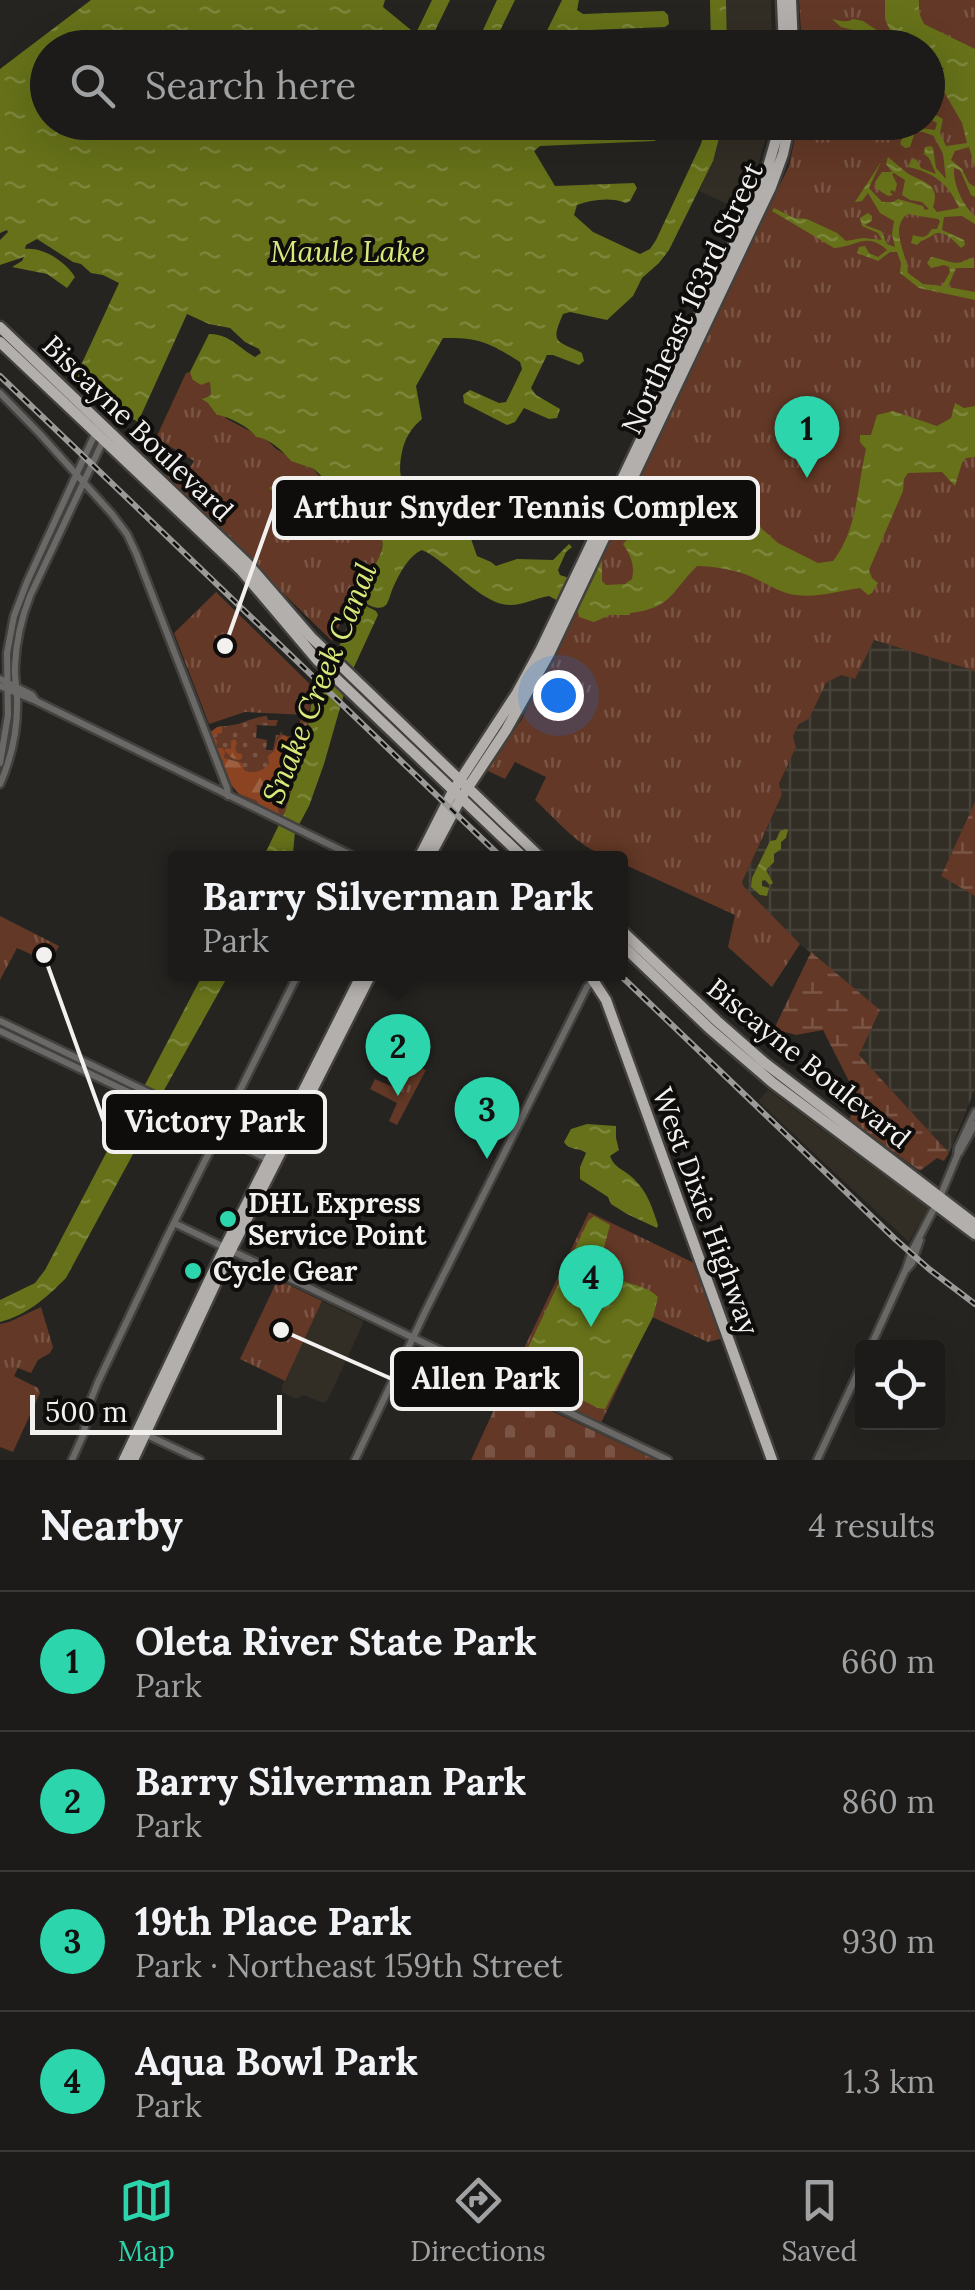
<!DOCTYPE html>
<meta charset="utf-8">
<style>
:root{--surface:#1c1b19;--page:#252422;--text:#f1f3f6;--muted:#a0a1a2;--line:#3a3938;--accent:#2cd5ab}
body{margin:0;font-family:Lora,serif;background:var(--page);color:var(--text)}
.controls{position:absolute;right:30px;bottom:30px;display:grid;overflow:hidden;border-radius:10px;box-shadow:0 10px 40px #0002}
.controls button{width:90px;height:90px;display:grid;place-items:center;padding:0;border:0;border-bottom:2px solid var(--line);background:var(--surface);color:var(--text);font:50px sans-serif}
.scale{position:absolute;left:30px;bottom:25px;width:252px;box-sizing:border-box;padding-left:10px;border:5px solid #f2f1ef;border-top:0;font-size:28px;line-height:35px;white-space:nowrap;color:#f2f1ef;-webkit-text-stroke:8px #0e0d0c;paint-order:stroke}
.you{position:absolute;left:558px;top:695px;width:35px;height:35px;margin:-25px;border:8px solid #fff;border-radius:50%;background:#1a73e8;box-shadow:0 0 0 15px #1a73e833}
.badge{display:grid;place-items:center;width:65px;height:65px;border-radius:50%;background:var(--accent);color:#111;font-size:32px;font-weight:700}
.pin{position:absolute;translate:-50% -82px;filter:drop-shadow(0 2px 5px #0008)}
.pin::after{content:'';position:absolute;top:52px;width:35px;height:30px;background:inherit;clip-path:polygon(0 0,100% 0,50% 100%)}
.popup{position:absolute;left:168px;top:851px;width:460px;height:130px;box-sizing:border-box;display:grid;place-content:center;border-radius:10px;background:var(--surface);filter:drop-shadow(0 2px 8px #0005);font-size:32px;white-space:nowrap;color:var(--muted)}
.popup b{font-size:38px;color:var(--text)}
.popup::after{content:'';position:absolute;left:50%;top:100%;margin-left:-20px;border:20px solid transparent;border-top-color:var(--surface)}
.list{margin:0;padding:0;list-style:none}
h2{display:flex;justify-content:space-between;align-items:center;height:130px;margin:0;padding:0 40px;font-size:42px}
h2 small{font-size:32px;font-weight:400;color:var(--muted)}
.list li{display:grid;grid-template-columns:65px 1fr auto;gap:30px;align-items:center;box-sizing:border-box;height:140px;padding:0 40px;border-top:2px solid var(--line)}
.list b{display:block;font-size:38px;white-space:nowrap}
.list p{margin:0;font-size:32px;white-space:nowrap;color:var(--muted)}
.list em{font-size:32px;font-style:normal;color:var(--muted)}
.icon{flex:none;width:55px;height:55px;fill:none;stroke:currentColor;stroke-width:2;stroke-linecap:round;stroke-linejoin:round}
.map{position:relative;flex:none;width:975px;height:1460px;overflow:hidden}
.search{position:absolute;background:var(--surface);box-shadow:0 10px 40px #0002;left:30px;right:30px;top:30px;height:110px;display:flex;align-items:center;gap:25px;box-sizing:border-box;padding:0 35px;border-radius:55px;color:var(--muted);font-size:38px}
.sheet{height:690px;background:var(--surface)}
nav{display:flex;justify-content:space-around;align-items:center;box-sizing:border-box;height:140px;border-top:2px solid var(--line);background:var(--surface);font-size:28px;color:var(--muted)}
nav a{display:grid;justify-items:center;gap:5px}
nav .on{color:var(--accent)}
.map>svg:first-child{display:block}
</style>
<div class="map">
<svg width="975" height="1460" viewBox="0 0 975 1460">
<defs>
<pattern id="industrial-grid" width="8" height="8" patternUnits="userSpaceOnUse" patternTransform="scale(2.5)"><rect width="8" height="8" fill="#322d25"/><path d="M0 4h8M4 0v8" fill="none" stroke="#46423a"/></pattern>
<pattern id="grass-dots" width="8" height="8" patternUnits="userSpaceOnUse" patternTransform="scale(2.5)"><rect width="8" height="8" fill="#633826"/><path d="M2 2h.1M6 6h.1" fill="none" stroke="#7a5546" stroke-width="1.8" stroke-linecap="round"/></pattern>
<pattern id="forest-firs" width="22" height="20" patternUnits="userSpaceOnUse" patternTransform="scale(2.5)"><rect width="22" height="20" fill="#8b4321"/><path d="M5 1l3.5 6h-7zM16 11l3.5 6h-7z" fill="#9c5f42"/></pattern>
<pattern id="wetland-marsh" width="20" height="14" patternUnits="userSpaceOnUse" patternTransform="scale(2.5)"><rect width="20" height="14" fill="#633826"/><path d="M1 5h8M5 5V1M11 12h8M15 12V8" fill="none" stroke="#7a5546"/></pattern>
<pattern id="cemetery-stones" width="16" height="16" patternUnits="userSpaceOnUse" patternTransform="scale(2.5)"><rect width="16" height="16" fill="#633826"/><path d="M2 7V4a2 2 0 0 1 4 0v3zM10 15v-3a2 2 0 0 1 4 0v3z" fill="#7a5546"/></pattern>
<pattern id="park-tufts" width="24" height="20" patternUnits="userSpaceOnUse" patternTransform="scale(2.5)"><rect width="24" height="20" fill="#633826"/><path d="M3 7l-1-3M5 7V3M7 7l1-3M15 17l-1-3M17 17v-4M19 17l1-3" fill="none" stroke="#7a5546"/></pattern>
<pattern id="water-ripples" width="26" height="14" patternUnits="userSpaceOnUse" patternTransform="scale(2.5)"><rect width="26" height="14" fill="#667119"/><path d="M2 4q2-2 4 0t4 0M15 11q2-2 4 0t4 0" fill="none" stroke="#7c863b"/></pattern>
</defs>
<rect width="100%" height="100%" fill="#252421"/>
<path fill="#322d25" d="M726,0H771L772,47H727Z
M723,123H770L756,173L738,209L699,191L712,162Z
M768,1090L928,1208L909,1242L758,1101Z
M322,1301L363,1321V1324L332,1391L326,1402L323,1403L304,1395L296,1399L282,1392V1386Z"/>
<path fill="url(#industrial-grid)" d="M874,640L975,671V802L941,876L975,896V1089L949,1153L859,1055L880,1010L800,944L744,887L742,882L782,796L779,785L796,747L793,736L800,723L809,719L826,683L841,675L855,679Z"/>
<path fill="url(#grass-dots)" d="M302,714L309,715L306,741L285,812L284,816L279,817C227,793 228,784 207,734C218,726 220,727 233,725C244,723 253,717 267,716L268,720H278L276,726L255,725L257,726L256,738L267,740L266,750H273L276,735H280L281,731L283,735L296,738Z"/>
<path fill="url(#forest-firs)" d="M222,726V733L215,734L214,737L217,741L216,748H223L224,751L226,748L231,749V741L235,739L237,744L235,748L237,753L242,754V759L238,760L232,758L225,751L224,758L242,763L244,770C253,775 263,771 269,764L268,756L274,751L278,740L283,735C289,737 292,742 295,748L277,807L280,815L260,806L256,800L239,794L228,781V774L222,769L223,760L218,758L209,734L217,727Z"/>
<path fill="url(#wetland-marsh)" d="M975,802V896L941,876Z
M811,952L880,1010L859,1055L949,1153L944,1161L937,1158L920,1171L849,1120L858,1099L823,1030L796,1035L774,1029Z"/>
<path fill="url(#cemetery-stones)" d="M509,1391L656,1460H471L502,1392Z"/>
<path fill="url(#park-tufts)" d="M799,0H975V671L874,640L855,679L841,675L826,683L809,719L799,724L793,736L796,747L779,784L782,795L742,882L744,887L800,944L772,987L728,947L735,915L621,863L620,858C587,858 559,822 535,800L546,777L515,762L505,779L486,770L522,719L789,166L798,123L928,122V48L802,47Z
M190,372L192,379L210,382L211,395L203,398L227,419L267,440L275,448L300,464L314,469L318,475L327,480L340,482L355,493L349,503L337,509L317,496L311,489L274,485L271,487L275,493L282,492L287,495L303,493C319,505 332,514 352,509L368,519L382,534C386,555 368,578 363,598L354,596L332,641L162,475L191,466L194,461L156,438L186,373Z
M216,592L320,694L311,703L308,715L245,712L209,724L174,633Z
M0,916L59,946L50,963L17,948L0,980Z
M408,1061L426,1070L397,1125L389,1121L397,1103L370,1089L375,1079L395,1088Z
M589,1212L694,1263L721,1337L720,1339L708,1342L652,1317L599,1427L507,1384Z
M279,1280L322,1301L285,1381L240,1359L277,1281Z
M41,1307L53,1347L50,1353L38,1360L31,1373L18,1368L14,1376L38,1388L40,1393L13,1452L0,1447V1324L9,1322Z"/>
<path fill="#633826" d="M13,1380L38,1392L9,1450L0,1445V1407Z"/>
<path fill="url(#water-ripples)" d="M91,0H385L383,7L411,30L417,31L432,0H450L427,47L48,48V122H522L524,128L530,131L658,126L661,130L655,141L540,146L534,151L555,186L634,183L637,188L630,201L626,203C612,197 592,199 577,205L574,215L593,232L640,254L650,249L656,240L701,144L707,123H723L713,161L669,250L659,263L642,278L633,296L607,320L570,312L563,314C550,344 556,340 582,353L584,361L579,365L553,355H547L531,388L536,395L560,409L557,418L549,419L524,408L515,422L507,425L464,403L463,395L470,390L499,403L506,402L522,369L520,362C490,343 479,337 443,338L416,386L422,419C411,428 405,438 402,452C390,504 437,515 470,536L477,556L491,562L496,566L517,559L553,560L569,544L572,547L566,552L558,570L560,575L590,585L602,559V581L606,585L625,584L632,579C635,565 631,556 623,544C630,536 639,528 635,517L637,514L643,519L647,529L686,523L703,529L742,531L759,509L758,520L761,528L778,543L818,563L833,561C858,529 857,487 866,449L860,442V435H871L877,415L893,411L937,426L951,418L955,403L964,408L975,406V457L966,458L962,463L955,486L942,472L908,473L904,479L903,491L869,570L872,578L878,583L872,593L868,595L860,588C838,591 818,598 796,595C779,593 768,584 752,577C737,570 714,566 697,566C670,593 672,608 630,613V615H610L594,622L579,617L578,612L549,596C536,598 523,605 510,605C481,605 449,562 422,550C408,556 398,576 392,590C391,593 388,603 386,605C379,611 371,606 363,602C367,555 411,546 352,510C332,514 319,505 303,493L287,495L282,492L275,493L269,488L274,485L313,487L317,496L337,509L349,503L355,493L341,482L332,486L314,469L291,461C283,451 269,438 256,437C251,428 228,416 217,415L208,403L202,399L211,395L210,382C200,383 206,389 192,379L190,372L209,334C228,333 239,348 255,357L261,353L259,349L245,342L230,328L209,324L187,314L138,422C114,410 100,388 76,376L119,283L103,275L91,273L81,264L73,262L37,239L26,245L25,249C43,247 65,261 75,277L67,288L47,274L12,267L22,261L24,257L0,265V240L8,232L7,230L0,233V69Z
M497,0H515L492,47H475Z
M562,0H579L577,10L583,14L664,11L668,15L669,24L665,27L565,31L557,47H539Z
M710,0H726L727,47H711Z
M885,0H919V13L924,24L975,49V167L969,147L955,151L951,160L962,169L969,183L975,187V197L971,195L960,170L954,168C953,184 963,206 975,216V224L962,216L944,217L942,230L964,240L965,245L961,248C954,241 943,228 933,235C929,237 925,240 921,241L917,245L911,243L913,235C924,238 926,238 932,229H937L940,221L938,219L907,214C889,230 907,253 908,273L923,284L942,286L950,272L949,267L944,265L931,268L927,263L931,257C946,259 956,268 970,258L974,259V268H956L948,287L975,292V300L919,288L900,273L901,263L897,252H890L878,261L857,253L859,247L865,246L869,253L878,257L887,250C866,231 856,247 834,248L772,211L774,208L794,218L807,219L837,233L846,241L863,238L882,240L878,233L862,226L860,218L868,213L872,216V221L865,225L881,231L887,244L895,247L892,234L894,221L880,213L868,193L862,201L855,202L881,162L869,188L882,202H893L898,199L923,206L925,210L929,209L922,202L910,200L902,195L905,180L894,173L892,174L897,184L895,192L892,190L890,192L893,195L888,196L876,188L875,182L882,172H892L886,164L888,157C894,162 901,168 907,173C923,183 941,183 933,207L937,212L959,208C949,184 933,172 908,167L911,160L916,159L921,168L936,174L929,158L924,154L925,147L931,146L933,148L936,168L946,179L943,154L934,136L923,132H915L910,147L905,148L900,144L903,136L913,127L935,130L937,123L928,118V111L943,119L940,133L946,146L967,143L962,123L936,78V73L945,68L933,67L928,62V48L889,47L869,34L841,27L832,19C839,21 847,23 853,19L863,21L887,37L891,33L885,19Z
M362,604L376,611L378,615L348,680L324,764L309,806L295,832L293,853L290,858H263L285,812L306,741L311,705L329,687C327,671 350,615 362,604Z
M786,829L788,830L786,838L781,842V849L774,854V862L766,870L773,883L770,885L765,880L762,881V886L769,888L767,896L760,895L751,887L752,878L770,841L776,840L780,831Z
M203,974H229L153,1110L152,1119L66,1278C46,1298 27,1315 0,1322V1300L35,1283L45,1270L127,1113L137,1100Z
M587,1124L616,1126V1138L619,1150L610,1156C615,1169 624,1169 634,1179C648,1193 652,1207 658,1225L657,1228L627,1214L611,1204L608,1197L580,1179V1167L586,1153C579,1147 569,1151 564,1142L571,1129Z
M594,1216L610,1225L603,1251L595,1262C604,1270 614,1278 626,1282C639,1287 648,1287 658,1297L653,1317L605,1409L598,1408L532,1375L523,1366L527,1350L588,1221Z"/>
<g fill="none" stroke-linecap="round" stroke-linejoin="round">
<g stroke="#42413e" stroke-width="11">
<path id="minor" d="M0,393L40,434L112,514L127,534L136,553L227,788L228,796
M0,679L32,695L36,701
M0,686L36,701L357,858
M0,763L8,715L7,653L14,616L27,582L100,423
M0,784C12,757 18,728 17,698C17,687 14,677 15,666C16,642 21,619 30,596L103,441
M0,1021L187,1111L193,1118
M0,1031L166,1110L220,1130H225L273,1153
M221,1132L222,1136L269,1160
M959,1153L975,1124
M174,1223L668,1460
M907,1269L912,1263L920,1240
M870,1348L906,1269L912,1251L940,1197L957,1156L958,1148L975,1112
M145,1434L200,1460
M72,1460L84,1433L88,1407L98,1382L166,1239L298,974
M355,1460L427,1308L587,987L594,980
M817,1460L862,1364"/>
</g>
<g stroke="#42413e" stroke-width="15">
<path id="major" d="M782,0L784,48
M791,0L793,48
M0,327L247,563L311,637L541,858
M0,342L241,570L318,661L524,858
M419,858L453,791L517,693L541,649L763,184L781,122
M429,858L461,798L506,730L549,654L771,187L783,154L790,122
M620,929L717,1021L765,1063L975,1224
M620,943L710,1029L773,1083L975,1234
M589,974L606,1000L772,1460
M124,1460L225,1247L362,974
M133,1460L231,1250L371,974"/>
</g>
<use href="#minor" stroke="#6b6968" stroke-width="6"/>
<use href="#major" stroke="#b2afad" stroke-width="10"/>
<g stroke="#9b9a98" stroke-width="6">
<path id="rail" d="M0,376L502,858
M619,974L895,1239L929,1269L975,1304"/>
</g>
<use href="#rail" stroke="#0e0d0c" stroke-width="2.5" stroke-dasharray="8" stroke-linecap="butt"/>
</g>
<g fill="#2cd5ab" stroke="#0e0d0c" stroke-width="4">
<circle cx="228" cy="1219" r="10"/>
<circle cx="193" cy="1271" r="10"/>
</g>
<g text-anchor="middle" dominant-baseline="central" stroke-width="8" stroke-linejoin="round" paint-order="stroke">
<g font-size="28" fill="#f2f1ef" stroke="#0e0d0c">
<text transform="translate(692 298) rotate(-65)">Northeast 163rd Street</text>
<text transform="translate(138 428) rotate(44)">Biscayne Boulevard</text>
<text transform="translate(809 1063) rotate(39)">Biscayne Boulevard</text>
<text transform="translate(706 1211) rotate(70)">West Dixie Highway</text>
</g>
<g font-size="28" font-weight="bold" fill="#f2f1ef" stroke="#0e0d0c" text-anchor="start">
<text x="248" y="1203">DHL Express<tspan x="248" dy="32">Service Point</tspan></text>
<text x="213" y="1271">Cycle Gear</text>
</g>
<g font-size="30" font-style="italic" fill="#d9ea7a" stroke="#0e0d0c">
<text x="348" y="251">Maule Lake</text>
<text transform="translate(319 683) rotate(-68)">Snake Creek Canal</text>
</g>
</g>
<path fill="none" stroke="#f2f1ef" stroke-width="4" d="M225 646L274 508M44 955L104 1122M281 1330L392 1379"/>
<g fill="#f2f1ef" stroke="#0e0d0c" stroke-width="4">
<circle cx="225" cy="646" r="10"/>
<circle cx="44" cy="955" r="10"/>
<circle cx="281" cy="1330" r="10"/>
</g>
<g fill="#0e0d0c" stroke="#f2f1ef" stroke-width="4">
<rect x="274" y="478" width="484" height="60" rx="10"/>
<rect x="104" y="1092" width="221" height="60" rx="10"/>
<rect x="392" y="1349" width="189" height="60" rx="10"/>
</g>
<g font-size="30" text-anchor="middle" font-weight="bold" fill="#f2f1ef">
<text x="516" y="518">Arthur Snyder Tennis Complex</text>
<text x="215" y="1132">Victory Park</text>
<text x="486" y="1389">Allen Park</text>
</g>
</svg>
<div class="controls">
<button><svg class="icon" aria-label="locate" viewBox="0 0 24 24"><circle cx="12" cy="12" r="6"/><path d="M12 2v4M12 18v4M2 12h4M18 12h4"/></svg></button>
</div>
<div class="scale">500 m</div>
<div class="you"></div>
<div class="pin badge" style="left:807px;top:478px">1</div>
<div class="pin badge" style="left:398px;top:1096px">2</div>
<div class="popup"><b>Barry Silverman Park</b>Park</div>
<div class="pin badge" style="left:487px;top:1159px">3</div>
<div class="pin badge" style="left:591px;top:1327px">4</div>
<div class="search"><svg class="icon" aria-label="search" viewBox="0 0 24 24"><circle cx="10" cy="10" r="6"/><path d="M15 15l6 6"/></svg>Search here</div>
</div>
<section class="sheet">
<h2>Nearby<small>4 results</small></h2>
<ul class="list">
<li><span class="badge">1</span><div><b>Oleta River State Park</b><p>Park</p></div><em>660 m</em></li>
<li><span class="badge">2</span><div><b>Barry Silverman Park</b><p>Park</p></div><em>860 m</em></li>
<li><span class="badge">3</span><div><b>19th Place Park</b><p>Park · Northeast 159th Street</p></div><em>930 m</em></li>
<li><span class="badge">4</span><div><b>Aqua Bowl Park</b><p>Park</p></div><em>1.3 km</em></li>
</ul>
</section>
<nav>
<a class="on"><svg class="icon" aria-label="map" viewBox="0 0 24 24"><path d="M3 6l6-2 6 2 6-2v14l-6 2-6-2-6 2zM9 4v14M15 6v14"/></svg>Map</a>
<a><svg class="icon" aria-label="directions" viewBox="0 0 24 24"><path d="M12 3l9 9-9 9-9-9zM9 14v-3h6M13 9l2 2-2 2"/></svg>Directions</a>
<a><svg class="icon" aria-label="saved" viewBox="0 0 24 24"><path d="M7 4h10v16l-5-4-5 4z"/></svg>Saved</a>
</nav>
